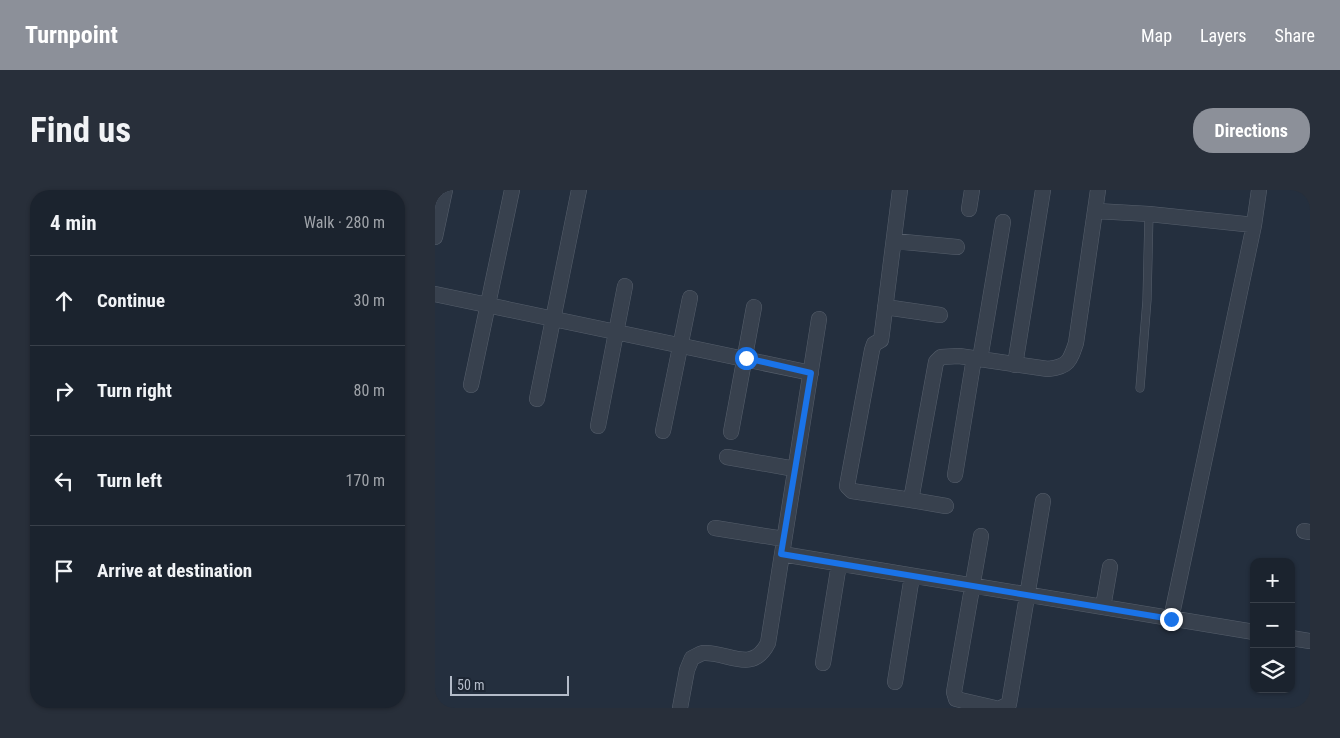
<!DOCTYPE html>
<meta charset="utf-8">
<style>
:root{--surface:#1b232e;--page:#282f3a;--text:#f1f3f6;--muted:#a0a4aa;--line:#39404a;--accent:#8c9099}
body{margin:0;font-family:"Roboto Condensed",sans-serif;background:var(--page);color:var(--text)}
.controls{position:absolute;right:15px;bottom:15px;display:grid;overflow:hidden;border-radius:10px;box-shadow:0 1px 4px #0004}
.controls button{width:45px;height:45px;display:grid;place-items:center;padding:0;border:0;border-bottom:1px solid var(--line);background:var(--surface);color:var(--text);font:25px sans-serif}
.scale{position:absolute;left:15px;bottom:12px;width:119px;box-sizing:border-box;padding-left:5px;border:2px solid #b4bcc9;border-top:0;font-size:14px;line-height:18px;white-space:nowrap;color:#b4bcc9;-webkit-text-stroke:4px #1d2633;paint-order:stroke}
.stop{position:absolute;width:15px;height:15px;margin:-11px;border:4px solid #1a73e8;border-radius:50%;background:#fff}
.stop.end{background:#1a73e8;border-color:#fff;box-shadow:0 1px 5px #0008}
.list{margin:0;padding:0;list-style:none}
h2{display:flex;justify-content:space-between;align-items:center;height:65px;margin:0;padding:0 20px;font-size:21px}
h2 small{font-size:16px;font-weight:400;color:var(--muted)}
.list li{display:grid;grid-template-columns:32px 1fr auto;gap:15px;align-items:center;box-sizing:border-box;height:90px;padding:0 20px;border-top:1px solid var(--line)}
.list b{display:block;font-size:19px;white-space:nowrap}
.list em{font-size:16px;font-style:normal;color:var(--muted)}
.icon{flex:none;width:28px;height:28px;fill:none;stroke:currentColor;stroke-width:2;stroke-linecap:round;stroke-linejoin:round}
.map{position:relative;flex:none;width:875px;height:518px;overflow:hidden;border-radius:20px}
header{display:flex;align-items:center;gap:30px;box-sizing:border-box;height:70px;padding:0 25px;background:var(--accent);color:#fff}
header strong{font-size:24px}
nav{display:flex;gap:28px;margin-inline-start:auto;font-size:18px}
.intro{display:flex;align-items:center;justify-content:space-between;box-sizing:border-box;height:120px;padding:0 30px}
h1{margin:0;font-size:35px}
.button{padding:12px 22px;border-radius:20px;background:var(--accent);color:#fff;font-size:18px;font-weight:700}
main{display:flex;gap:30px;padding:0 30px}
aside{flex:1;background:var(--surface);border-radius:20px;box-shadow:0 1px 4px #0004}
.map>svg:first-child{display:block}
</style>
<header>
<strong>Turnpoint</strong>
<nav><a>Map</a><a>Layers</a><a>Share</a></nav>
</header>
<div class="intro"><h1>Find us</h1><a class="button">Directions</a></div>
<main>
<aside>
<h2>4 min<small>Walk · 280 m</small></h2>
<ul class="list">
<li><svg class="icon" aria-label="ahead" viewBox="0 0 24 24"><path d="M12 20V5M6 11l6-6 6 6"/></svg><div><b>Continue</b></div><em>30 m</em></li>
<li><svg class="icon" aria-label="right" viewBox="0 0 24 24"><path d="M7 20v-9h11M14 6l5 5-5 5"/></svg><div><b>Turn right</b></div><em>80 m</em></li>
<li><svg class="icon" aria-label="left" viewBox="0 0 24 24"><path d="M17 20v-9H6M10 6l-5 5 5 5"/></svg><div><b>Turn left</b></div><em>170 m</em></li>
<li><svg class="icon" aria-label="arrive" viewBox="0 0 24 24"><path d="M6 21V4h12l-3 4 3 4H6"/></svg><div><b>Arrive at destination</b></div></li>
</ul>
</aside>
<div class="map">
<svg width="875" height="518" viewBox="0 0 875 518">
<rect width="100%" height="100%" fill="#242f3e"/>
<g fill="none" stroke-linecap="round" stroke-linejoin="round">
<g stroke="#565f6c" stroke-width="9">
<path id="service" d="M705,198L712,110L714,24"/>
</g>
<g stroke="#565f6c" stroke-width="16">
<path id="minor" d="M465,0L447,143L446,150L439,154L437,160L412,296L417,301L476,310L501,172L506,167L524,166L613,179C633,177 635,171 641,153L663,0
M534,19L537,0
M661,21L714,24L819,35
M0,47L10,0
M459,51L522,57
M0,104L376,183
M450,117L505,125
M545,169L568,32
M580,175L608,0
M36,195L77,0
M102,209L144,0
M163,236L190,96
M228,241L255,108
M296,242L319,117
M292,267L360,279
M520,285L539,168
M476,310L511,316
M280,338L349,349
M869,341L875,342
M546,346L519,502L521,509L560,518
M347,364L819,442
M668,417L675,377
M736,429L819,35L824,0
M856,448L875,451
M388,473L404,374
M460,492L477,386
M245,518L252,480L257,468C260,467 264,464 268,463C292,461 317,485 333,453L384,129
M566,518L574,514L575,508L608,311"/>
</g>
<use href="#service" stroke="#38414e" stroke-width="8"/>
<use href="#minor" stroke="#38414e" stroke-width="15"/>
</g>
<g fill="none" stroke-linecap="round" stroke-linejoin="round">
<path stroke="#1a73e8" stroke-width="6" d="M311,168L376,183L346,364L736,429"/>
</g>
</svg>
<div class="controls">
<button>+</button>
<button>−</button>
<button><svg class="icon" aria-label="layers" viewBox="0 0 24 24"><path d="M12 4l9 5-9 5-9-5zM3 14l9 5 9-5"/></svg></button>
</div>
<div class="scale">50 m</div>
<div class="stop" style="left:311px;top:168px"></div>
<div class="stop end" style="left:736px;top:429px"></div>
</div>
</main>
